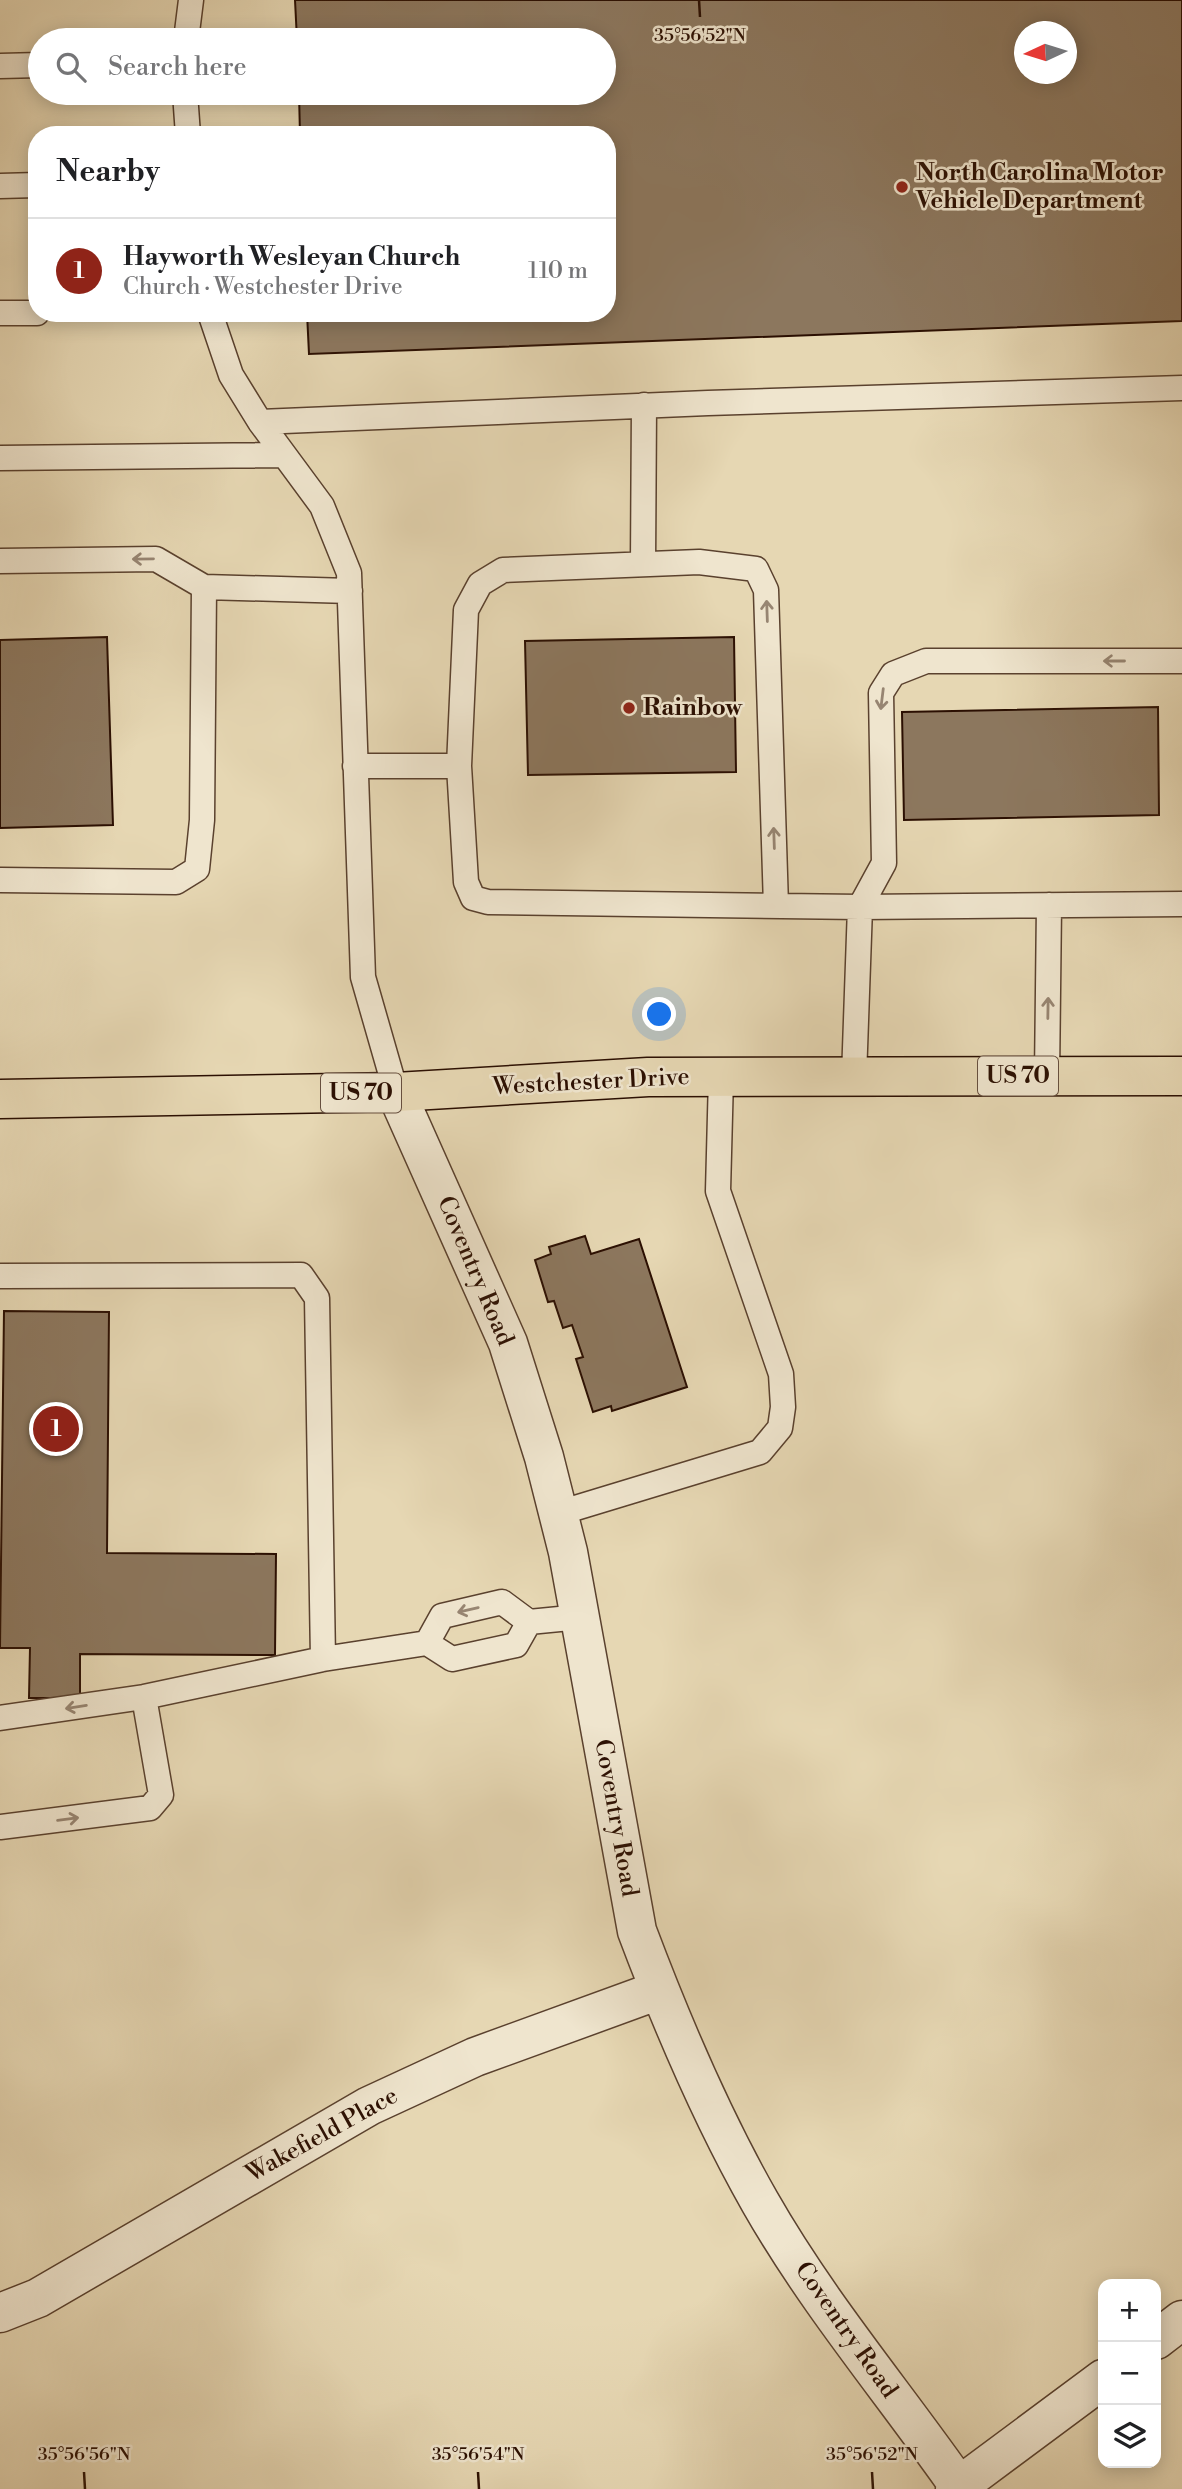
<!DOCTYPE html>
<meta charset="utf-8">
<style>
:root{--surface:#fff;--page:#f2f2f2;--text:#202124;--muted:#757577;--line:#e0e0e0;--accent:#8f2418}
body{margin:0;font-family:"Libre Bodoni",serif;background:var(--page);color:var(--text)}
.controls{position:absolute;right:21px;bottom:21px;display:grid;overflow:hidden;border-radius:14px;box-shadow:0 4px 18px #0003}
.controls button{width:63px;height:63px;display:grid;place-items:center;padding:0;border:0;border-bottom:2px solid var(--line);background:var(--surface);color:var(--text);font:35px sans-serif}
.compass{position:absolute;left:1014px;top:21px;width:63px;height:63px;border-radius:50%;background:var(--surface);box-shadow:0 4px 18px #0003;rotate:266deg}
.you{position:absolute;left:660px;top:1015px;width:24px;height:24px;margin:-18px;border:5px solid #fff;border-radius:50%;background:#1a73e8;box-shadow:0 0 0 10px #1a73e833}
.badge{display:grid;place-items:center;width:46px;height:46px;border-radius:50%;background:var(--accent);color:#fff;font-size:23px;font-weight:700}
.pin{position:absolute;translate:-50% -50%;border:4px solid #fff;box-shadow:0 2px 7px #0006}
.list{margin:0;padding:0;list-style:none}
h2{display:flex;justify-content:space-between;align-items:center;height:91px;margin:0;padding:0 28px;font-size:30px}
h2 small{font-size:23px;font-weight:400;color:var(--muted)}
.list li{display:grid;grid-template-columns:46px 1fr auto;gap:21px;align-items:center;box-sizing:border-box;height:105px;padding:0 28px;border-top:2px solid var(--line)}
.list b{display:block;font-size:26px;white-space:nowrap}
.list p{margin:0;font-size:23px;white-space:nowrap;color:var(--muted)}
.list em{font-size:23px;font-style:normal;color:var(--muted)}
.icon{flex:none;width:38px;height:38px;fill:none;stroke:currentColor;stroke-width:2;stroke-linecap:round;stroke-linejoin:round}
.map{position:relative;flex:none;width:1182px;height:2489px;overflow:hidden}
.search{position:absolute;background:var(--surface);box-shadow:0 4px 18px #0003;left:28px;top:28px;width:588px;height:77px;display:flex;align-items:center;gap:18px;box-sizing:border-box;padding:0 24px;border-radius:38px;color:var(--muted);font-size:26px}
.panel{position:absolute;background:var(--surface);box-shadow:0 4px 18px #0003;left:28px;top:126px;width:588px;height:196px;border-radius:28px}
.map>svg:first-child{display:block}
</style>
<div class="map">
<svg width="1182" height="2489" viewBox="0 0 1182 2489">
<rect width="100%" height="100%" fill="#e6d7b3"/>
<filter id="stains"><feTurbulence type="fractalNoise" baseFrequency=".00286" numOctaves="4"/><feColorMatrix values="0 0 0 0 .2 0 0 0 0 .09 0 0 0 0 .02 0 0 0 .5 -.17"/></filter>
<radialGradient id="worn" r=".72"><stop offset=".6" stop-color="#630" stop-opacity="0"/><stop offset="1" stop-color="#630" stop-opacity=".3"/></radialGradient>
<path fill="#8c775e" stroke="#2b0f02" stroke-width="2" fill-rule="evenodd" d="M295,0H1182V321L309,354L307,313H607V135H300L299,93H604V40H297ZM1024,32H1066V74H1024Z
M107,637L113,825L0,828V640Z
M734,637L736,772L528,775L525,641Z
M1158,707L1159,815L904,820L902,712Z
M585,1236L591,1254L639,1239L687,1387L612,1411L611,1406L593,1412L576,1359L583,1357L572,1325L563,1328L554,1301L548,1302L535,1260L551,1254L549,1247Z
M4,1311L109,1312L107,1553L276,1554L275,1655L80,1654V1698H29L30,1648H0Z"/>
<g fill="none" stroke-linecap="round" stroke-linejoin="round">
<g stroke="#5a412e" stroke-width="27">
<path id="service" d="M186,40L191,0
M0,66L40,65
M185,93L188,135
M0,186L37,185
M0,313H37
M210,313L231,375L260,422
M0,458L284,455
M0,561L156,559L204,587
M643,564L644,405
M355,766H459L466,882L473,898L488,902L860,907L1182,904
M459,766L466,610L480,584L503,570L699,562L756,569L766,590L776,906
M0,880L176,882L197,869L202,820L204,587L350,591
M1047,1076L1049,905
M854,1077L860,907L884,863L881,693L893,674L926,661H1182
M396,1092L363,977L349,573L322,506L260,422L708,403L1182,388
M0,1276L301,1275L317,1298L323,1659
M559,1513L760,1452L780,1428L783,1407L781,1374L718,1191L721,1077
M529,1622L516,1645L452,1659L427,1643L442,1616L502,1602L529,1622L580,1617
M0,1718L144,1697L323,1659L427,1643
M0,1827L150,1808L161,1795L144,1697"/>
</g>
<g stroke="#5a412e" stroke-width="41">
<path id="minor" d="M396,1092L508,1343L544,1457L568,1552L637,1931C672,2024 711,2116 760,2202C818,2304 894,2393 961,2489
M0,2313L38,2298L369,2106L475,2057L659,1990
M1156,2340L1182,2320
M955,2489L1103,2379"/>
</g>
<g stroke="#2b0f02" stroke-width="41">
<path id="primary" d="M0,1099L396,1092L648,1077L1182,1076"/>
</g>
<use href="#service" stroke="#efe5ce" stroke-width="24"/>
<use href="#minor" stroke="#efe5ce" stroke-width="38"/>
<use href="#primary" stroke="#e6d7b3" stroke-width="38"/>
</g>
<defs><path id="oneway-shaft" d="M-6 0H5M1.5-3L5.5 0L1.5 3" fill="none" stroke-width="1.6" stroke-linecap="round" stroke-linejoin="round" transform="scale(1.75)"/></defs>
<g stroke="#978572">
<use href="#oneway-shaft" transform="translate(143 559) rotate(179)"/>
<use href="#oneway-shaft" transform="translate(767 611) rotate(-92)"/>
<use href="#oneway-shaft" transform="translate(1114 661) rotate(-180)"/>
<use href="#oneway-shaft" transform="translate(882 699) rotate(97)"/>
<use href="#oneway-shaft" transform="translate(774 838) rotate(-92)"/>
<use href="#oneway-shaft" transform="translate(1048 1008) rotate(-89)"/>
<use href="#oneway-shaft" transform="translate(468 1610) rotate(167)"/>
<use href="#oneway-shaft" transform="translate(76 1707) rotate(171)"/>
<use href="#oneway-shaft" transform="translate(68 1819) rotate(-7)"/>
</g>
<path fill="none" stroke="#2b0f02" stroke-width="2.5" d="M699,0L700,17M84,2472L85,2489M478,2472L479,2489M872,2472L873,2489"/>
<g fill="#8f2418" stroke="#efe5ce" stroke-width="2.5">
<circle cx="902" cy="187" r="7"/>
<circle cx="629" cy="708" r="7"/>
</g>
<g text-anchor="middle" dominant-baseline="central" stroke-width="5" stroke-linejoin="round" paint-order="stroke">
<g fill="#efe5ce" stroke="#664f3f" stroke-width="2">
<rect x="978" y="1056.5" width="80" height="39" rx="5"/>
<rect x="321" y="1073.5" width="80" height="39" rx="5"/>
</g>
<g font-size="23" font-weight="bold" fill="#2b0f02">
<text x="1018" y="1076">US 70</text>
<text x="361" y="1093">US 70</text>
</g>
<g font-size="24" font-weight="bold" fill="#2b0f02" stroke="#efe5ce" text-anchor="start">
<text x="916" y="173">North Carolina Motor<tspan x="916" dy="28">Vehicle Department</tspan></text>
<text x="643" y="708">Rainbow</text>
</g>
<g font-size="24" fill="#2b0f02" stroke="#efe5ce">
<text transform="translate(591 1082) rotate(-3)">Westchester Drive</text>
<text transform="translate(475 1271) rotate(67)">Coventry Road</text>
<text transform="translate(616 1818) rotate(80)">Coventry Road</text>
<text transform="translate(322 2135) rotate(-29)">Wakefield Place</text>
<text transform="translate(846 2330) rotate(55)">Coventry Road</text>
</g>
</g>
<g font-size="18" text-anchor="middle" fill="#2b0f02" stroke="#efe5ce" stroke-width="5" stroke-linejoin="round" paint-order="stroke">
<text x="700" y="41">35°56'52"N</text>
<text x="84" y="2460">35°56'56"N</text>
<text x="478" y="2460">35°56'54"N</text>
<text x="872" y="2460">35°56'52"N</text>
</g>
<rect width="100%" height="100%" filter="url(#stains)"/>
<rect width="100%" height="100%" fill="url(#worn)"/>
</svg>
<div class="controls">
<button>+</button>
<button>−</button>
<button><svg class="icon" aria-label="layers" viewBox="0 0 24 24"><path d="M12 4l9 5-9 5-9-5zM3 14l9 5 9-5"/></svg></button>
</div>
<svg class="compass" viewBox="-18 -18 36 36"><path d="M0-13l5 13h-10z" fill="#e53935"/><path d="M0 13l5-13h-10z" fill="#757577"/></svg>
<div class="you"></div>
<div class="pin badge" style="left:56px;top:1429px">1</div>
<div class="search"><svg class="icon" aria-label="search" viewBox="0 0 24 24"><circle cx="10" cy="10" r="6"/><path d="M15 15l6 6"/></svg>Search here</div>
<section class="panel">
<h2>Nearby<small></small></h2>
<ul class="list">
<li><span class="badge">1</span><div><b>Hayworth Wesleyan Church</b><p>Church · Westchester Drive</p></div><em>110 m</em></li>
</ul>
</section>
</div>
